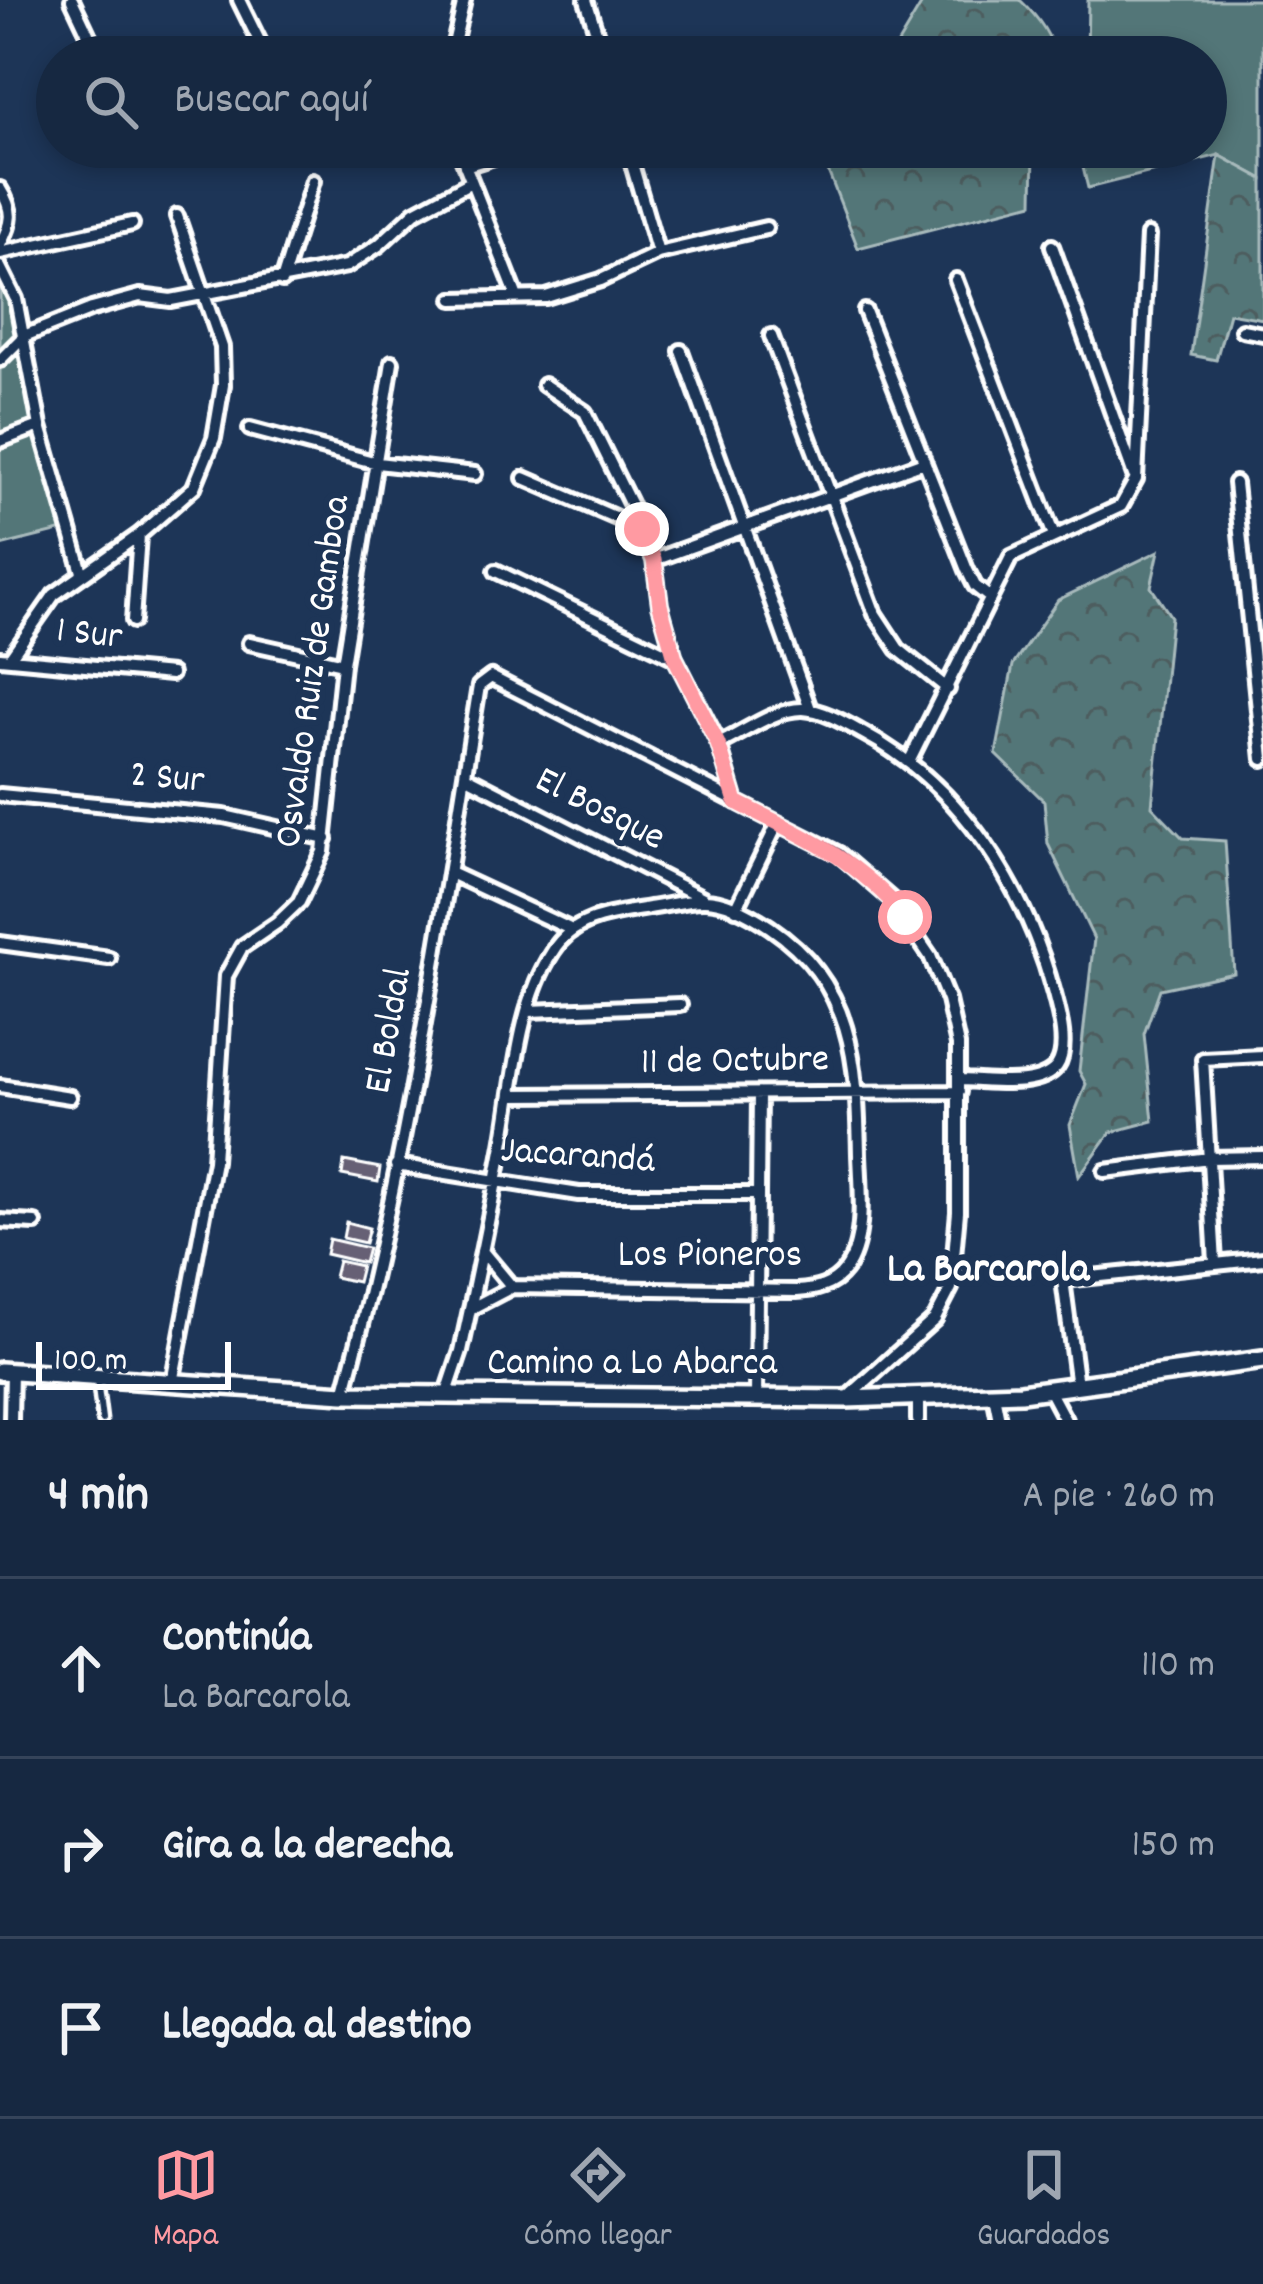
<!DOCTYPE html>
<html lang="es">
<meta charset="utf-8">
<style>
:root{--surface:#162841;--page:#23344c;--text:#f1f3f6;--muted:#9ea6b1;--line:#35445a;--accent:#ff9aa2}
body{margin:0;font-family:Dekko,sans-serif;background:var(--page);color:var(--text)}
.scale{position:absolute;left:36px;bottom:30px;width:195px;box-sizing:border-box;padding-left:12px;border:6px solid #fff;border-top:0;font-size:33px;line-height:42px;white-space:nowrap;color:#fff;-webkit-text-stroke:9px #1d3557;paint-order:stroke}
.stop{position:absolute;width:36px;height:36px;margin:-27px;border:9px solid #ff9aa2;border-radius:50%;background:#fff}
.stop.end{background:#ff9aa2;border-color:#fff;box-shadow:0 3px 12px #0008}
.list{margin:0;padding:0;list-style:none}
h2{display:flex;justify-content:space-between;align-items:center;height:156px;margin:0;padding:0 48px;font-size:51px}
h2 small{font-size:39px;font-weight:400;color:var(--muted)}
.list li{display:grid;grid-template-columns:78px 1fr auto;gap:36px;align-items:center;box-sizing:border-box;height:180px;padding:0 48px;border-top:3px solid var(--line)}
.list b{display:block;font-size:45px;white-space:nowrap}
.list p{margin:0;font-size:39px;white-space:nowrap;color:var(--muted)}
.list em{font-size:39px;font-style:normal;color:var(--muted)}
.icon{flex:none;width:66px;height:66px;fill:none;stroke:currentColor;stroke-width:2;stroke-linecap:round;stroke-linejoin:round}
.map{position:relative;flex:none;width:1263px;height:1420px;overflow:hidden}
.search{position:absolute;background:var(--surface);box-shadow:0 6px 18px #0003;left:36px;right:36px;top:36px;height:132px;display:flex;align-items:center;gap:30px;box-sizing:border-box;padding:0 42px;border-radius:66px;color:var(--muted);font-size:45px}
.sheet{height:696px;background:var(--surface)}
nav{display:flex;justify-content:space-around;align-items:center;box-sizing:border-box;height:168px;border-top:3px solid var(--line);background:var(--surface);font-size:33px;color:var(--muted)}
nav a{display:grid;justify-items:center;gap:6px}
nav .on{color:var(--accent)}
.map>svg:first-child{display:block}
</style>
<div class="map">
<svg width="1263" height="1420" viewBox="0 0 1263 1420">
<defs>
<pattern id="forest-crowns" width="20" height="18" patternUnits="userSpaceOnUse" patternTransform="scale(3)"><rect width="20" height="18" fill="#527678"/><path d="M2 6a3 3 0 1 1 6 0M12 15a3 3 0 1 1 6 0" fill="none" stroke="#4e5d5e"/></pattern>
</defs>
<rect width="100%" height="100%" fill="#1d3557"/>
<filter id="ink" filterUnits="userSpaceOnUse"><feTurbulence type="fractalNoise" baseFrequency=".00833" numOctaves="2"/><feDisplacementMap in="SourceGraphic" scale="24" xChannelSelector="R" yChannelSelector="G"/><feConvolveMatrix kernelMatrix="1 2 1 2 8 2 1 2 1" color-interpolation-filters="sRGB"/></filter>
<g filter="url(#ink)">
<path fill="#527678" stroke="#a8babc" stroke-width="3" d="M1088,0H1263V179L1219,155L1088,188L1078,147H1206V57H1087Z
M0,273L12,300L34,421L64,530L0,546Z"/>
<path fill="url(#forest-crowns)" stroke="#a8babc" stroke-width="3" d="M924,0H1020C1036,15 1052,34 1055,57H890Z
M842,147H1034L1033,203L858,248L826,166Z
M1219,155L1263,179V319L1229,313L1216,360L1191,355Z
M1159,551L1151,587L1171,617L1152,806L1183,838L1225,841L1234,973L1160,989L1144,1034L1153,1121L1111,1132L1079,1176L1070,1125L1086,1084L1079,1071L1094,939L1048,844L1044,801L996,754L1013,665L1058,600Z"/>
<path fill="#666075" stroke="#fff" stroke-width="3" d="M344,1161L380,1168L378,1182L342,1175Z
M346,1222L369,1228L365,1243L343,1238Z
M329,1239L368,1248L364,1263L326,1254Z
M338,1261L361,1266L357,1282L334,1277Z"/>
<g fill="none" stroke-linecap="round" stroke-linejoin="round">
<g stroke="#fff" stroke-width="15">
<path id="service" d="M97,1380L102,1420"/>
</g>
<g stroke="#fff" stroke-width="20">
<path id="minor" d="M72,0L99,57
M239,0L267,57
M586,0L604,57
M451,57L464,0
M458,147L517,297
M627,147L658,253
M465,166L526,147
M0,189C14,211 12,222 0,245
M1052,246L1134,475
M0,253L132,224
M0,267L16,299L40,426L82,572
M956,280L1054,536
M282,281L313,181
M453,299L546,297L601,280L658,253L766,228
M865,311L967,570L975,586L989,597
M1242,330L1263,334
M771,336L875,614L898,649L948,689
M681,351L810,709
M0,360L24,336L92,309L140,296L171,300L347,266L379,245L415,212L471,182
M544,385L585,412L630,503L654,560L660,605L675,658L719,744L736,802
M250,429L377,463L475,474
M0,441L40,426
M524,478L642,529
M1235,483L1263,759
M654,560L924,462
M496,571L675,658
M133,621L139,535
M249,643L343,664
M0,658L171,674
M10,658L54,595L139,535L194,487L214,438L223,385L222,347L177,216
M719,744C743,733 776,708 803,709C823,710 845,723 863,733C961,785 1026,888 1054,994C1059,1013 1069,1048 1057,1066C1039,1090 986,1080 959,1080
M909,762L1011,557L1121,506L1136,479L1148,235
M465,776L703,898
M0,795L224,816L326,839
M450,873L572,930
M736,909L778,823
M0,943L109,958
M529,1011L680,1005
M0,1086L70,1097
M512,1095L959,1092
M396,1165L579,1194H757
M1105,1171L1209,1158L1263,1157
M0,1221L35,1223
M482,1251L512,1287
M1215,1263L1203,1059L1263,1056
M172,1383L214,1161L226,976L242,947L277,923L299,902L323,852L343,664L392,362
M1077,1386L1063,1280L1263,1259
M1049,1390L1065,1420
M344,1394C407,1163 441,922 479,686L491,677L839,854L891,899L930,956L948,1000L958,1045V1212L951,1288L935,1319L848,1397
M994,1395L999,1420
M446,1396L461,1351C476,1283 490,1214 503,1145C514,1083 518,1005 553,951C574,917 613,914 649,908C666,906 686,900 703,900C725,899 752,915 770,927C854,984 857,1062 859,1154C860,1187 867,1241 845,1270C833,1286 815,1290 797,1291L512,1287L470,1309
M756,1398L759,1094
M11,1420L12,1371
M918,1420V1397"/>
</g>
<g stroke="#fff" stroke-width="24">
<path id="secondary" d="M0,1371L344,1394L846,1399L1021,1393L1263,1360"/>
</g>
<use href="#service" stroke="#1d3557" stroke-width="6"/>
<use href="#minor" stroke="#1d3557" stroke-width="10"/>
<use href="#secondary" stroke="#1d3557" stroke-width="15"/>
</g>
</g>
<g fill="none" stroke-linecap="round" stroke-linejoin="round" filter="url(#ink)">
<path stroke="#ff9aa2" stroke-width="15" d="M642,529L654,560L660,605L675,658L718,744L736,802C801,834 858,859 905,917"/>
</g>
<g text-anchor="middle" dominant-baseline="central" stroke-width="12" stroke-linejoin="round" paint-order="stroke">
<g font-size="39" fill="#fff" stroke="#1d3557">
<text transform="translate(89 636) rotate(6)">1 Sur</text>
<text transform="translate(315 672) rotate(-82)">Osvaldo Ruiz de Gamboa</text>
<text transform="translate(167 780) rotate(5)">2 Sur</text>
<text transform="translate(599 811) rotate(27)">El Bosque</text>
<text transform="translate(391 1031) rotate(-80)">El Boldal</text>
<text transform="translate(735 1063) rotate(-1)">11 de Octubre</text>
<text transform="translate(578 1158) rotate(4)">Jacarandá</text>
<text x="710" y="1257">Los Pioneros</text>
<text x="632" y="1365">Camino a Lo Abarca</text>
</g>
<g font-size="42" font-weight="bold" fill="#fff" stroke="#1d3557">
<text x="988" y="1272">La Barcarola</text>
</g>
</g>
</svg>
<div class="scale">100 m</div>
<div class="stop" style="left:905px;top:917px"></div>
<div class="stop end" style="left:642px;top:529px"></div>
<div class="search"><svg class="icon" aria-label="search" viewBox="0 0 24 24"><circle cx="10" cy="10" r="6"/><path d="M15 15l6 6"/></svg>Buscar aquí</div>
</div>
<section class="sheet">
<h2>4 min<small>A pie · 260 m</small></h2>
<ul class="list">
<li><svg class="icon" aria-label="ahead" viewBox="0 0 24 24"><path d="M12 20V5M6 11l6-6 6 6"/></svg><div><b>Continúa</b><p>La Barcarola</p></div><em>110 m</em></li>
<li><svg class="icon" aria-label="right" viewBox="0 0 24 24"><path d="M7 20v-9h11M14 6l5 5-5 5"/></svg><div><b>Gira a la derecha</b></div><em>150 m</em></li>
<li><svg class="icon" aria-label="arrive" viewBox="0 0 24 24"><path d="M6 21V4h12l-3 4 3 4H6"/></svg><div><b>Llegada al destino</b></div></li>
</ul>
</section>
<nav>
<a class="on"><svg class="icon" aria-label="map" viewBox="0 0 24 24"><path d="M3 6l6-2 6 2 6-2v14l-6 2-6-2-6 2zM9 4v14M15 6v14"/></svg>Mapa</a>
<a><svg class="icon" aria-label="directions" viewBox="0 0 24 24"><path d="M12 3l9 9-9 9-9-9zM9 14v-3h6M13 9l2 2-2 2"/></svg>Cómo llegar</a>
<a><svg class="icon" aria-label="saved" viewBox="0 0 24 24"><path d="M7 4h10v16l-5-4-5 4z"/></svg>Guardados</a>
</nav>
